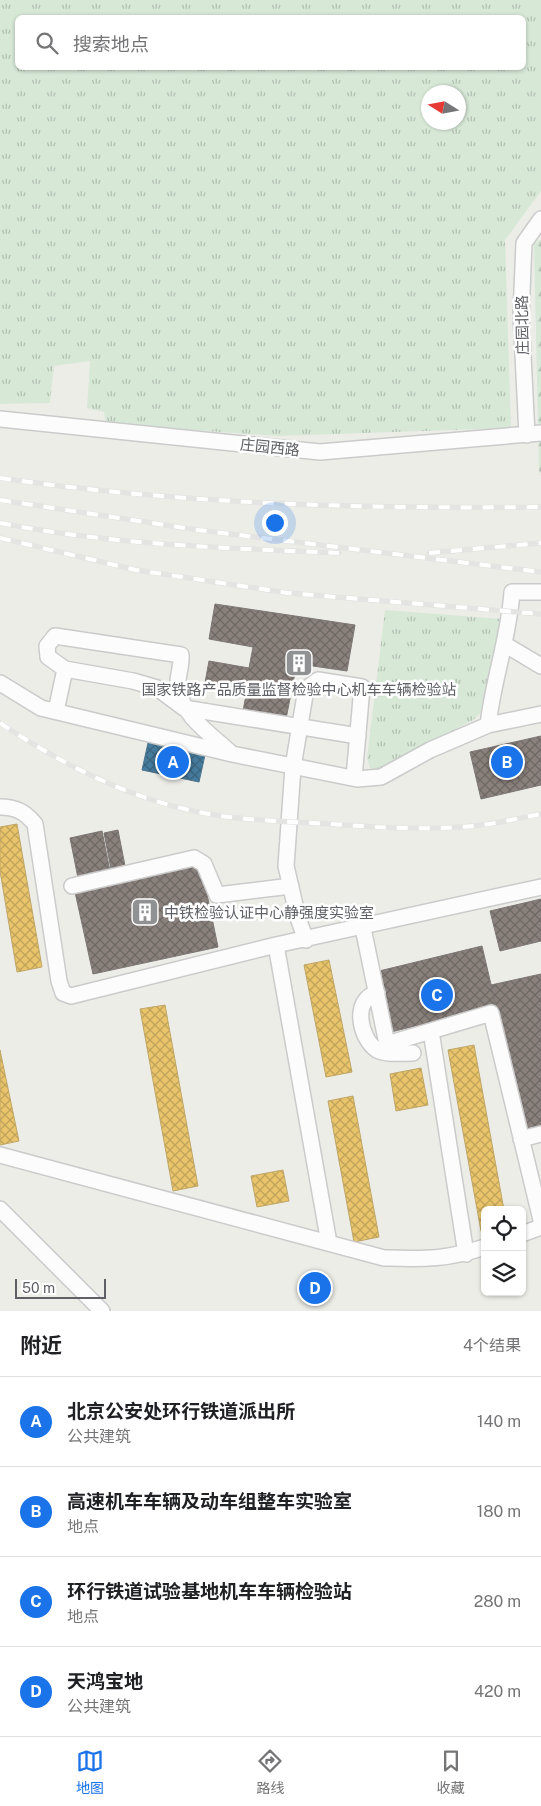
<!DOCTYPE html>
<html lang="zh">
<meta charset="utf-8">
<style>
:root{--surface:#fff;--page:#f2f2f2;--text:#202124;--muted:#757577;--line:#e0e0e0;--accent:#1a73e8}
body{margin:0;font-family:"Public Sans","Noto Sans SC",sans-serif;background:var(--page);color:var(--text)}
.controls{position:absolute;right:15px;bottom:15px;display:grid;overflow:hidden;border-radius:8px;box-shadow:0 1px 4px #0004}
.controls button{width:45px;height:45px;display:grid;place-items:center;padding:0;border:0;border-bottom:1px solid var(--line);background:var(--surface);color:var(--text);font:25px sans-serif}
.compass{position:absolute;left:421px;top:85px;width:45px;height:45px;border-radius:50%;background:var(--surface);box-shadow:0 1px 4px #0004;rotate:281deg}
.scale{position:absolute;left:15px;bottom:12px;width:91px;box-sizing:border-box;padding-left:5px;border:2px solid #5e6065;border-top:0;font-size:14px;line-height:18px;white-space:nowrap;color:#5e6065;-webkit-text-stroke:4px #fff;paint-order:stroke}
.you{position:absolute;left:274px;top:522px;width:18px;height:18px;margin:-12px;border:4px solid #fff;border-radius:50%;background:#1a73e8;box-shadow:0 0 0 8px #1a73e833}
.badge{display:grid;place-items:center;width:32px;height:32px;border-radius:50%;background:var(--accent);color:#fff;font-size:16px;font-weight:700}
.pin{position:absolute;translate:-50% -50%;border:2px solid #fff;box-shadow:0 1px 5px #0006}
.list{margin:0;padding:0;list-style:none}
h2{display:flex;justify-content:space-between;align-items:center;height:65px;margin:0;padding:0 20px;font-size:21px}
h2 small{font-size:16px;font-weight:400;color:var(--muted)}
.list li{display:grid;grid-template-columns:32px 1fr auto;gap:15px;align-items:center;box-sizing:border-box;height:90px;padding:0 20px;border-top:1px solid var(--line)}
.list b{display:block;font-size:19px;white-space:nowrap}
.list p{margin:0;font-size:16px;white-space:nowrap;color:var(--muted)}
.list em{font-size:16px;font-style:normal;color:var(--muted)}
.icon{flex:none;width:28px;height:28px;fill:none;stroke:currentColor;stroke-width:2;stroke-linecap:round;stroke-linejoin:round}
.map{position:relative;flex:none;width:541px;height:1311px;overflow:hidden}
.search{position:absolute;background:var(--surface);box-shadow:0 1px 4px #0004;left:15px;right:15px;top:15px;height:55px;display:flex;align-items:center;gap:12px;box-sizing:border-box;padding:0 18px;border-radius:8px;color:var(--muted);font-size:19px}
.sheet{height:425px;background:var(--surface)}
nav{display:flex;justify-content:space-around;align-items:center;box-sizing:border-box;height:70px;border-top:1px solid var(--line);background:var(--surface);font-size:14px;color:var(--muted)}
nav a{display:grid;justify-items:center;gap:2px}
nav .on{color:var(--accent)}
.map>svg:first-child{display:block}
</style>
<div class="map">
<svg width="541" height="1311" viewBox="0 0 541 1311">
<defs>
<pattern id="grass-tufts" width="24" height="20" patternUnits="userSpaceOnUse" patternTransform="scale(1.25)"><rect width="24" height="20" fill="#d7e8d7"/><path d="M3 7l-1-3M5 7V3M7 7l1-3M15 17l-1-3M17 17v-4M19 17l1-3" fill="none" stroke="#b2bfb2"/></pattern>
<pattern id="forest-firs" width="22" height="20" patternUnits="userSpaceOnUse" patternTransform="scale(1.25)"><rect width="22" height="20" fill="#d7e8d7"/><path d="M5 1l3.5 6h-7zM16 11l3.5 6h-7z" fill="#b2bfb2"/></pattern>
<pattern id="homes-cross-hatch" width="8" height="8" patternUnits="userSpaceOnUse" patternTransform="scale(1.25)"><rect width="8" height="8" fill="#e9c46a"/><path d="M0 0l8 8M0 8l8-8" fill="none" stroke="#c0a35b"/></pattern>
<pattern id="public-cross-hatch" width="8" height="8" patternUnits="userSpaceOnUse" patternTransform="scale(1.25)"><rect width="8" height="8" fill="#457b9d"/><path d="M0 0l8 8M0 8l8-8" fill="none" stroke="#3b647d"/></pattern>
<pattern id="industry-cross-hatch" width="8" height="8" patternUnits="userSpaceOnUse" patternTransform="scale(1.25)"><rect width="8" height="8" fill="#8a817c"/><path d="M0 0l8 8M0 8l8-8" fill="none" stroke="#6e6864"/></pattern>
</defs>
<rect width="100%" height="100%" fill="#edede8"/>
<path fill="url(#grass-tufts)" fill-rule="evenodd" d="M0,0H541V191L505,240L511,428L279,436L106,424L104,412L87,408L90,361L54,366L50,403L0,404ZM18,18H524V68H18ZM428,92H458V122H428Z
M385,610L502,619L483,711L473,720L377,771L370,768L367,758Z"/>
<path fill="url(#forest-firs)" d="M541,239V473H539L534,244Z"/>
<path fill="url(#homes-cross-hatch)" stroke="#bfa668" d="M17,824L42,967L17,972L0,871V827Z
M329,960L352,1072L326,1077L304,965Z
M165,1005L198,1186L173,1191L140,1009Z
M474,1045L504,1210H485V1230L481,1231L448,1050Z
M0,1050L19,1141L0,1145Z
M421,1068L428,1105L396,1111L390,1074Z
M353,1096L379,1237L354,1242L328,1101Z
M283,1170L289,1201L257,1207L251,1176Z"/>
<path fill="url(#public-cross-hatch)" stroke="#4c738c" d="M148,743L205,755L199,782L142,770Z"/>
<path fill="url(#industry-cross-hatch)" stroke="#7d7775" d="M215,604L355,625L347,671L306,665L304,675L295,673L286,719L243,711L246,695L204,688L209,661L249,668L253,647L209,639Z
M541,736V785L481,799L470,752Z
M118,830L126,871L112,874L104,833Z
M102,831L111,876L79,883L70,838Z
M201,865L218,947L93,974L75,892Z
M541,899V941L500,951L490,911Z
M482,946L496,1006L387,1033L375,972Z
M541,974V1130L526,1133L491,985Z"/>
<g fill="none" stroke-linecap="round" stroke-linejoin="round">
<g stroke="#cacbca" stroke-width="18">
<path id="minor" d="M0,419L320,452L541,433
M527,435L521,315L524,243L541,219
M504,644L541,666
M0,683L41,708L232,754L357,779L381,777L430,750L488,725C493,680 509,637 512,592H541
M56,711L65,669
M488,725L541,714
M232,754C212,735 180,715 178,686C177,676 182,666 181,655L55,636L47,646L48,657L65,669L133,681L157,688L184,708L358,736
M0,807C16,807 25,812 35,824L59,981L63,993L71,996L276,945L329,1243
M72,886L194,858L204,864L217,895L291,886
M363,928L387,1044L491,1013L541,1220
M306,940L298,918L286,866L293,767L306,689L318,680L362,687L354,778
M276,945L541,887
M377,993C352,999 359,1038 377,1050C387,1055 402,1053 413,1053
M431,1031L466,1254
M521,1139L541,1134
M0,1155L384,1258C425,1259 445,1260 485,1247
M0,1209L102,1311
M522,1234L541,1227"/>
</g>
<use href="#minor" stroke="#fcfcfc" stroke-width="15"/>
<g stroke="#e4e4e3" stroke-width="5.5">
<path id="rail" d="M0,478C180,504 360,509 541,507
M0,500L198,530L541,572
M0,523C112,545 226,548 339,553
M0,538L136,570L288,593L541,614
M429,553L541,543
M0,723C69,769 145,807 229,817C262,821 297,822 330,824C373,827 416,830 459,827C487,826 514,819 541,814"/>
</g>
<use href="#rail" stroke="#fff" stroke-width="4" stroke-dasharray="11" stroke-linecap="butt"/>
</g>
<defs>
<g id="building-square" transform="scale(1.4375)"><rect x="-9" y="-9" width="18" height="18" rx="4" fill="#909193" stroke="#fff"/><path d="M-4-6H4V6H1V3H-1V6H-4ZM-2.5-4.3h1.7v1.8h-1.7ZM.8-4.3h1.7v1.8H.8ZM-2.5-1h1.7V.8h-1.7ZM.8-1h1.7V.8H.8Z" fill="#fff"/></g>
</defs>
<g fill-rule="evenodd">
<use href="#building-square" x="299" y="663"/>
<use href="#building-square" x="145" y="912"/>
</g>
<g text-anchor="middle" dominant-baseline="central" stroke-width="5" stroke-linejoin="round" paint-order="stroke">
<g font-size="15" fill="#5e6065" stroke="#fff">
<text transform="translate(522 325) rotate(-91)">庄园北路</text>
<text transform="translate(270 447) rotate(6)">庄园西路</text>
</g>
<g font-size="15" fill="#5e6065" stroke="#fff">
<text x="299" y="689">国家铁路产品质量监督检验中心机车车辆检验站</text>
<text x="164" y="912" text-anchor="start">中铁检验认证中心静强度实验室</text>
</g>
</g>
</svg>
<div class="controls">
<button><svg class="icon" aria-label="locate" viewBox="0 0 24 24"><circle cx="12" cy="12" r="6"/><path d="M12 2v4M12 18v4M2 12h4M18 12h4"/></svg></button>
<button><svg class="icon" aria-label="layers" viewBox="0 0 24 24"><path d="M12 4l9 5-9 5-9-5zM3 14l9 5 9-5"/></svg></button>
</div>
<svg class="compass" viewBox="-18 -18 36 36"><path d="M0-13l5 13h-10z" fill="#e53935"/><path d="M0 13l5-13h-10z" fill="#757577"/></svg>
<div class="scale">50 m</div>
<div class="you"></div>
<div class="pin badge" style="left:173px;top:762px">A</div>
<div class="pin badge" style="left:507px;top:762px">B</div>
<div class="pin badge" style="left:437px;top:995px">C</div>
<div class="pin badge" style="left:315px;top:1288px">D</div>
<div class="search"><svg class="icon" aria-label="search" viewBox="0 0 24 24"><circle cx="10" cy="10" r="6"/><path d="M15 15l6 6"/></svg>搜索地点</div>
</div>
<section class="sheet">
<h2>附近<small>4个结果</small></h2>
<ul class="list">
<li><span class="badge">A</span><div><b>北京公安处环行铁道派出所</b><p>公共建筑</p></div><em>140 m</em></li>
<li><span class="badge">B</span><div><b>高速机车车辆及动车组整车实验室</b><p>地点</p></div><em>180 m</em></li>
<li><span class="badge">C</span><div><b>环行铁道试验基地机车车辆检验站</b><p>地点</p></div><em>280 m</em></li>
<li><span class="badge">D</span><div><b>天鸿宝地</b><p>公共建筑</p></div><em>420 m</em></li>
</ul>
</section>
<nav>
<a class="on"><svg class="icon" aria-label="map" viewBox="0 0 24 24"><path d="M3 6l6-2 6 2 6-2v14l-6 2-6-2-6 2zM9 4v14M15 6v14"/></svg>地图</a>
<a><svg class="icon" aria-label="directions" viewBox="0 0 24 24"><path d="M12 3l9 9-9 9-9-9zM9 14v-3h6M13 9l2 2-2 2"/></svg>路线</a>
<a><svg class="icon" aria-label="saved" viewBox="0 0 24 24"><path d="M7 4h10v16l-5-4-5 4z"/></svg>收藏</a>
</nav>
